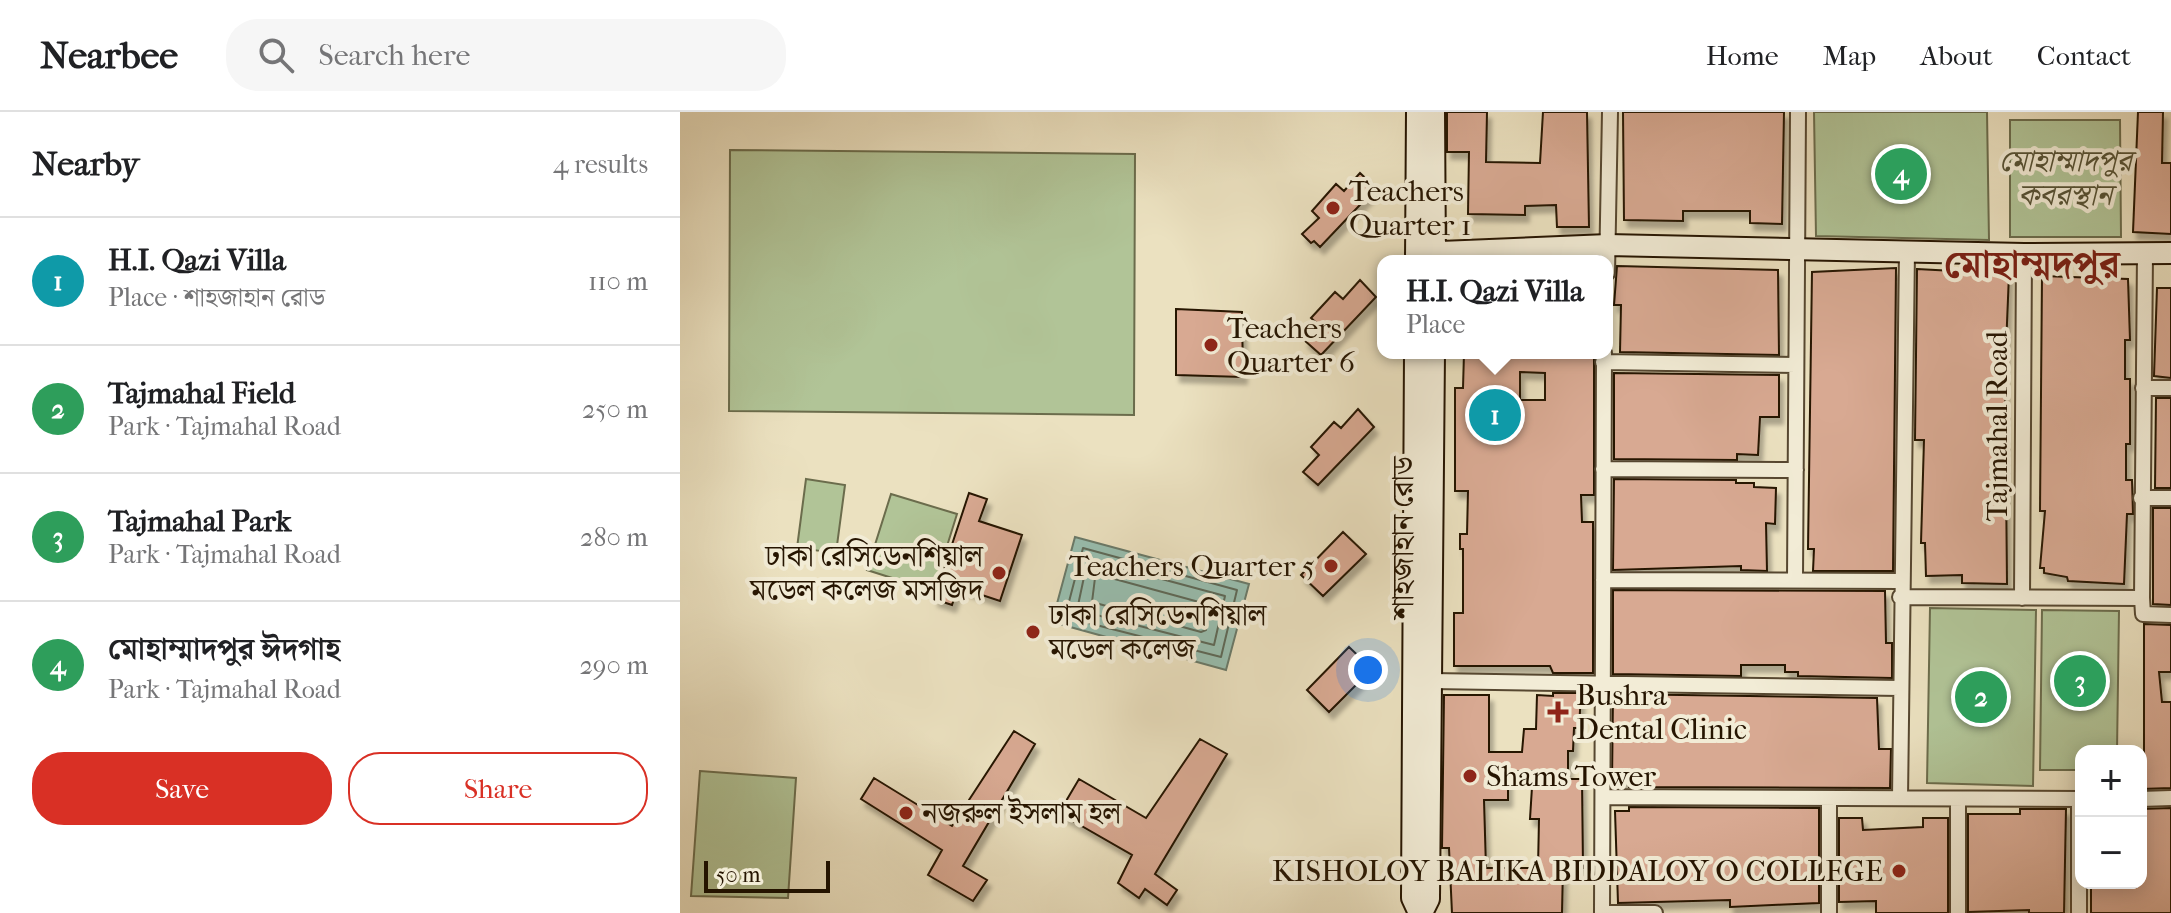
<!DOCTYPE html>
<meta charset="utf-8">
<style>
:root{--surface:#fff;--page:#f6f6f6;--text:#202124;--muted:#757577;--line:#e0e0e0;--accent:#d93025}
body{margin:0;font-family:"IM FELL French Canon","Noto Serif Bengali",serif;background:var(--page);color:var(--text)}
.controls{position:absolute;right:24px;bottom:24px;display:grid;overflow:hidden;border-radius:16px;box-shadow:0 4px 20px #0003}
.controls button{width:72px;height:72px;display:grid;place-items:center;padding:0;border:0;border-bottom:2px solid var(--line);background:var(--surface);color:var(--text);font:40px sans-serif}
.scale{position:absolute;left:24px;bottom:20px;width:126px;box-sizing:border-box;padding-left:8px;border:4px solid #251400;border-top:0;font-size:22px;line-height:28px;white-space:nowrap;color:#251400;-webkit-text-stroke:6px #f2ecd6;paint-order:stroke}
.you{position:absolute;left:688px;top:558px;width:28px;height:28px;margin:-20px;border:6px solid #fff;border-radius:50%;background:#1a73e8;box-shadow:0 0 0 12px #1a73e833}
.badge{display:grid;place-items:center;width:52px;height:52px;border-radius:50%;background:var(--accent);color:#fff;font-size:26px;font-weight:700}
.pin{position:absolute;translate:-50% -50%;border:4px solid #fff;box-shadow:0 2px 8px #0006}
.popup{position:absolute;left:697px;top:143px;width:236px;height:104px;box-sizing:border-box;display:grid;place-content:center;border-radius:16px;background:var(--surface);filter:drop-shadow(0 2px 6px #0005);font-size:26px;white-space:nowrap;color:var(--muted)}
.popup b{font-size:30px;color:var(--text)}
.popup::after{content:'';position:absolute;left:50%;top:100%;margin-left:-16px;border:16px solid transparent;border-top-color:var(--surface)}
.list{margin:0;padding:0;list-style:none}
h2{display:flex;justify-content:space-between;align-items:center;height:104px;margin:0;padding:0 32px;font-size:34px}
h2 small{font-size:26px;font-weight:400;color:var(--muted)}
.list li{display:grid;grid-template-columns:52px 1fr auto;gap:24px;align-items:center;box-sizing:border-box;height:128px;padding:0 32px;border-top:2px solid var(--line)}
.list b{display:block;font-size:30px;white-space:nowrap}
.list p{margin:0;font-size:26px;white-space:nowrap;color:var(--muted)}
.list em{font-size:26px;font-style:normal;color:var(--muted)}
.actions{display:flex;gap:16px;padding:24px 32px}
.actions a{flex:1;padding:18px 0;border:2px solid var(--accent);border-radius:32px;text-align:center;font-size:28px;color:var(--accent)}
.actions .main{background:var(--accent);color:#fff}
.icon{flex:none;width:44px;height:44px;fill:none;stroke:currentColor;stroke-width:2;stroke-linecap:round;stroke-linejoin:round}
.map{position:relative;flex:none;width:1491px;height:801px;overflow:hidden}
header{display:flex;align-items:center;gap:48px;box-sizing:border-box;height:112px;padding:0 40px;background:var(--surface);border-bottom:2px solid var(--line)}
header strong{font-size:38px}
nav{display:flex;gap:44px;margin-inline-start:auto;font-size:28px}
.search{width:560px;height:72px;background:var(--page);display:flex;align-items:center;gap:20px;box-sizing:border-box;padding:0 28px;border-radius:32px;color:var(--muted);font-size:30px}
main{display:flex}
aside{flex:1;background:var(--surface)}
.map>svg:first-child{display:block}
</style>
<header>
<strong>Nearbee</strong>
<div class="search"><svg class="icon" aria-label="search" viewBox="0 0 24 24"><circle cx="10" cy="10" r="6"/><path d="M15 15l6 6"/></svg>Search here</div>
<nav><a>Home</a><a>Map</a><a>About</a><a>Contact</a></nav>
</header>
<main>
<aside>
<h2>Nearby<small>4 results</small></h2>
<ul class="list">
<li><span class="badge" style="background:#0f9aa8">1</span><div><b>H.I. Qazi Villa</b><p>Place · শাহজাহান রোড</p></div><em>110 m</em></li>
<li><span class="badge" style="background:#2e9e5b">2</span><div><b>Tajmahal Field</b><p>Park · Tajmahal Road</p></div><em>250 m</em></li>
<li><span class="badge" style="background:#2e9e5b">3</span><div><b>Tajmahal Park</b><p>Park · Tajmahal Road</p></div><em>280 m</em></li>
<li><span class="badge" style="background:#2e9e5b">4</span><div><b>মোহাম্মাদপুর ঈদগাহ</b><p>Park · Tajmahal Road</p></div><em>290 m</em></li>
</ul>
<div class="actions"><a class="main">Save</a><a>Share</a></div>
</aside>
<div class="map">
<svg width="1491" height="801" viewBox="0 0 1491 801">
<defs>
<filter id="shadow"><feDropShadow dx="4" dy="7" stdDeviation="2" flood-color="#0004"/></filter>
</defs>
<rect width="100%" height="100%" fill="#ebe1c0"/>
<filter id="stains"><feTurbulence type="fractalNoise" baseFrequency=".0025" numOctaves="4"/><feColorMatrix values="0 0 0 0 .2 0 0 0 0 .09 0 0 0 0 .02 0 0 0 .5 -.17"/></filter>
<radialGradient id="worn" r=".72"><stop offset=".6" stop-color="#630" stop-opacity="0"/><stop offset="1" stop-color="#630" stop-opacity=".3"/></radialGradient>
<path fill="#b1c497" stroke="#6b6c4c" stroke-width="2" d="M1134,0H1307L1309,128L1136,124Z
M1330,8H1440L1441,125H1330Z
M50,38L455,42L454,303L49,299Z
M126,367L165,373L156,441L117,436Z
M211,382L277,402L253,479L187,458Z
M1250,496L1356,498L1353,674L1247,671Z
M1362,498L1439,499L1437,639H1401V658H1360Z
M20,659L116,666L108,786L11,784Z"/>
<path fill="#98beaf" stroke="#6a7a69" stroke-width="2" d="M395,425L569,472L546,558L372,510Z"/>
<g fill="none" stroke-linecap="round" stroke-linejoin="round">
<path stroke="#5e6958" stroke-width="2" d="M403,436L557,478L541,545L385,505Z
M411,448L545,484L534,533L397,498L407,451Z
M420,463L530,493L526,518L521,520L412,490L415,466Z"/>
</g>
<path fill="#d8a992" stroke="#251400" stroke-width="2" fill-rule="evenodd" filter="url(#shadow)" d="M767,0H807L806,50L860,51L863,0H907L909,115H877L876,93L845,94V103L788,102L789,40H767Z
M943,0H1104L1102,112L1070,111V99H1003V109L944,108Z
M1458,0H1483L1482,51H1491V122L1453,120Z
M680,61L696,76L640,135L634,129L631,131L622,122L639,106L632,99L656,72L664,79Z
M937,154L1098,158L1099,243L940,240L941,193H934Z
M1216,156L1213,459H1133L1134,437H1128L1132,160Z
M1237,157L1329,162L1325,260L1327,472L1282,471V463L1246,464L1245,431H1241L1244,328H1235Z
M1362,164L1448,167L1450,228H1445V267H1450V332H1446V368H1452L1453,402H1447L1444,472L1388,469L1387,465L1364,461V456H1360L1365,399H1360Z
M680,168L696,185L641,243L624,228L639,213L631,206L655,180L663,187Z
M1477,176H1491V266L1474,264Z
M496,197L562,200L563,265L496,263Z
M784,241H914V383H901L902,410H913V561H873L870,554H774V501H783V437H780V422H787L788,379H775V276H783ZM840,260L865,261V288H840Z
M934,261L1099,263V305H1080L1078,343L1057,342V348L934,347Z
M1476,286H1491V376H1475Z
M678,297L694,315L638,373L623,360L639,343L631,335L654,310L661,316Z
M934,367L1056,368V371H1074V375L1096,376L1095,412L1086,411L1087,459L1061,458V454L933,458Z
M289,381L307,387L299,409L342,423L320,489L278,475L272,493L254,487Z
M1473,396H1491V493L1473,492Z
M663,420L686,442L643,484L621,463Z
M933,478L1205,479L1206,531H1212V566L1118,564V560H1105V553H1061V564L933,562Z
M1464,512L1491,513V560H1479L1482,590H1491V676L1461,677V644H1464Z
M669,535L692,557L649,600L627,578Z
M873,581H901L899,616H894L893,639H888V667H902L903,756L883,755L882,801H772L769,736H762L764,583H809V640H842L844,617H856L857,583L873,584ZM828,659H853L850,707H859L858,756H806L804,688H828Z
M933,582L1197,586L1199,637H1211L1210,676L949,675V671H932Z
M334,619L355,632L283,754L307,768L293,789L248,763L262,738L181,687L194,666L272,714Z
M520,627L547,642L475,762L497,778L487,793L465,777L459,786L438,771L452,743L379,701L399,667L466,706Z
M949,695L1139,696V791L1050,795V788L938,791L935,699H949Z
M1491,696V801H1411V771H1461V697Z
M1340,697H1386L1384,801H1349V798L1288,800V702H1340Z
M1159,706H1182L1183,718L1243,715V706H1268V801H1196V789L1159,790Z"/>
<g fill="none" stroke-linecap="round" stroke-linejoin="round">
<g stroke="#564730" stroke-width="18">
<path id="street" d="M1465,142L1462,486L1463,502L1491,503
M927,161L930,0
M923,250L1116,253
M1463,276H1491
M923,357L1116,358
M1461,386H1491
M1115,467L1118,0
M923,468L1221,469
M1220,485L1462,486
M1342,486L1344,142
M752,569L1220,576
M923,685L1401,687
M1220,686L1227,139
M1461,687L1491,686
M922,801L924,241
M922,801H975
M1149,801V686
M1278,801V687
M1399,801V687"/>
</g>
<g stroke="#251400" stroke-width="24">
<path id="secondary" d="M754,0L755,149
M736,141L928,133L1344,142L1491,141
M736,149L737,0
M735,241L732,786L739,801
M742,801L749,787L754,241"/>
</g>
<use href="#street" stroke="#f2ecd6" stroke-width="14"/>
<use href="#secondary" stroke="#f2ecd6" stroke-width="20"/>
</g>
<g fill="#8f2418" stroke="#f2ecd6" stroke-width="3">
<circle cx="653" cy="96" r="8"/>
<circle cx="531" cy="233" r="8"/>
<circle cx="651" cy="454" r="8"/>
<circle cx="319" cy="461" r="8"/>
<circle cx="353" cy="520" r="8"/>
<path d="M874 588h8v8h8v8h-8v8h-8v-8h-8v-8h8z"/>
<circle cx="790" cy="664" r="8"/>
<circle cx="226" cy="701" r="8"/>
<circle cx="1219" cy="759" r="8"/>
</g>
<g text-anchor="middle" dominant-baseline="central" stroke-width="8" stroke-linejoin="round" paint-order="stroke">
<g font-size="30" font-style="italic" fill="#565235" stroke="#f2ecd6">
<text x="1385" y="49">মোহাম্মাদপুর<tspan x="1385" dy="34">কবরস্থান</tspan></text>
</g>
<g font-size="30" fill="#251400" stroke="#f2ecd6" text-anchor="start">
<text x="669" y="79">Teachers<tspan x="669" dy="34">Quarter 1</tspan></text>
<text x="547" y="216">Teachers<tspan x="547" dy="34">Quarter 6</tspan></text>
<text x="303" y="444" text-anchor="end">ঢাকা রেসিডেনশিয়াল<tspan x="303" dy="34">মডেল কলেজ মসজিদ</tspan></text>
<text x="635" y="454" text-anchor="end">Teachers Quarter 5</text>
<text x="369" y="503">ঢাকা রেসিডেনশিয়াল<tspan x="369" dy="34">মডেল কলেজ</tspan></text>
<text x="896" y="583">Bushra<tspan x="896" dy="34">Dental Clinic</tspan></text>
<text x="806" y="664">Shams Tower</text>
<text x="242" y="701">নজরুল ইসলাম হল</text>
<text x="1203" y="759" text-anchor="end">KISHOLOY BALIKA BIDDALOY O COLLEGE</text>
</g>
<g font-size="30" fill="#251400" stroke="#f2ecd6">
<text transform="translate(1317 314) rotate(-90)">Tajmahal Road</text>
<text transform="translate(723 426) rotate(-90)">শাহজাহান রোড</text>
</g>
<g font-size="38" font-weight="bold" fill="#7a1f14" stroke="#f2ecd6">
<text x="1352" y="152">মোহাম্মদপুর</text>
</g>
</g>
<rect width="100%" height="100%" filter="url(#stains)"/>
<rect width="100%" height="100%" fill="url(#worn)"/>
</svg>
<div class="controls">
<button>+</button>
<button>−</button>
</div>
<div class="scale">50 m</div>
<div class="you"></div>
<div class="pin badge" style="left:815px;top:303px;background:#0f9aa8">1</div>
<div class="popup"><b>H.I. Qazi Villa</b>Place</div>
<div class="pin badge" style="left:1301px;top:585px;background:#2e9e5b">2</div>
<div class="pin badge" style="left:1400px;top:569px;background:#2e9e5b">3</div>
<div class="pin badge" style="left:1221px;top:62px;background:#2e9e5b">4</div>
</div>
</main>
